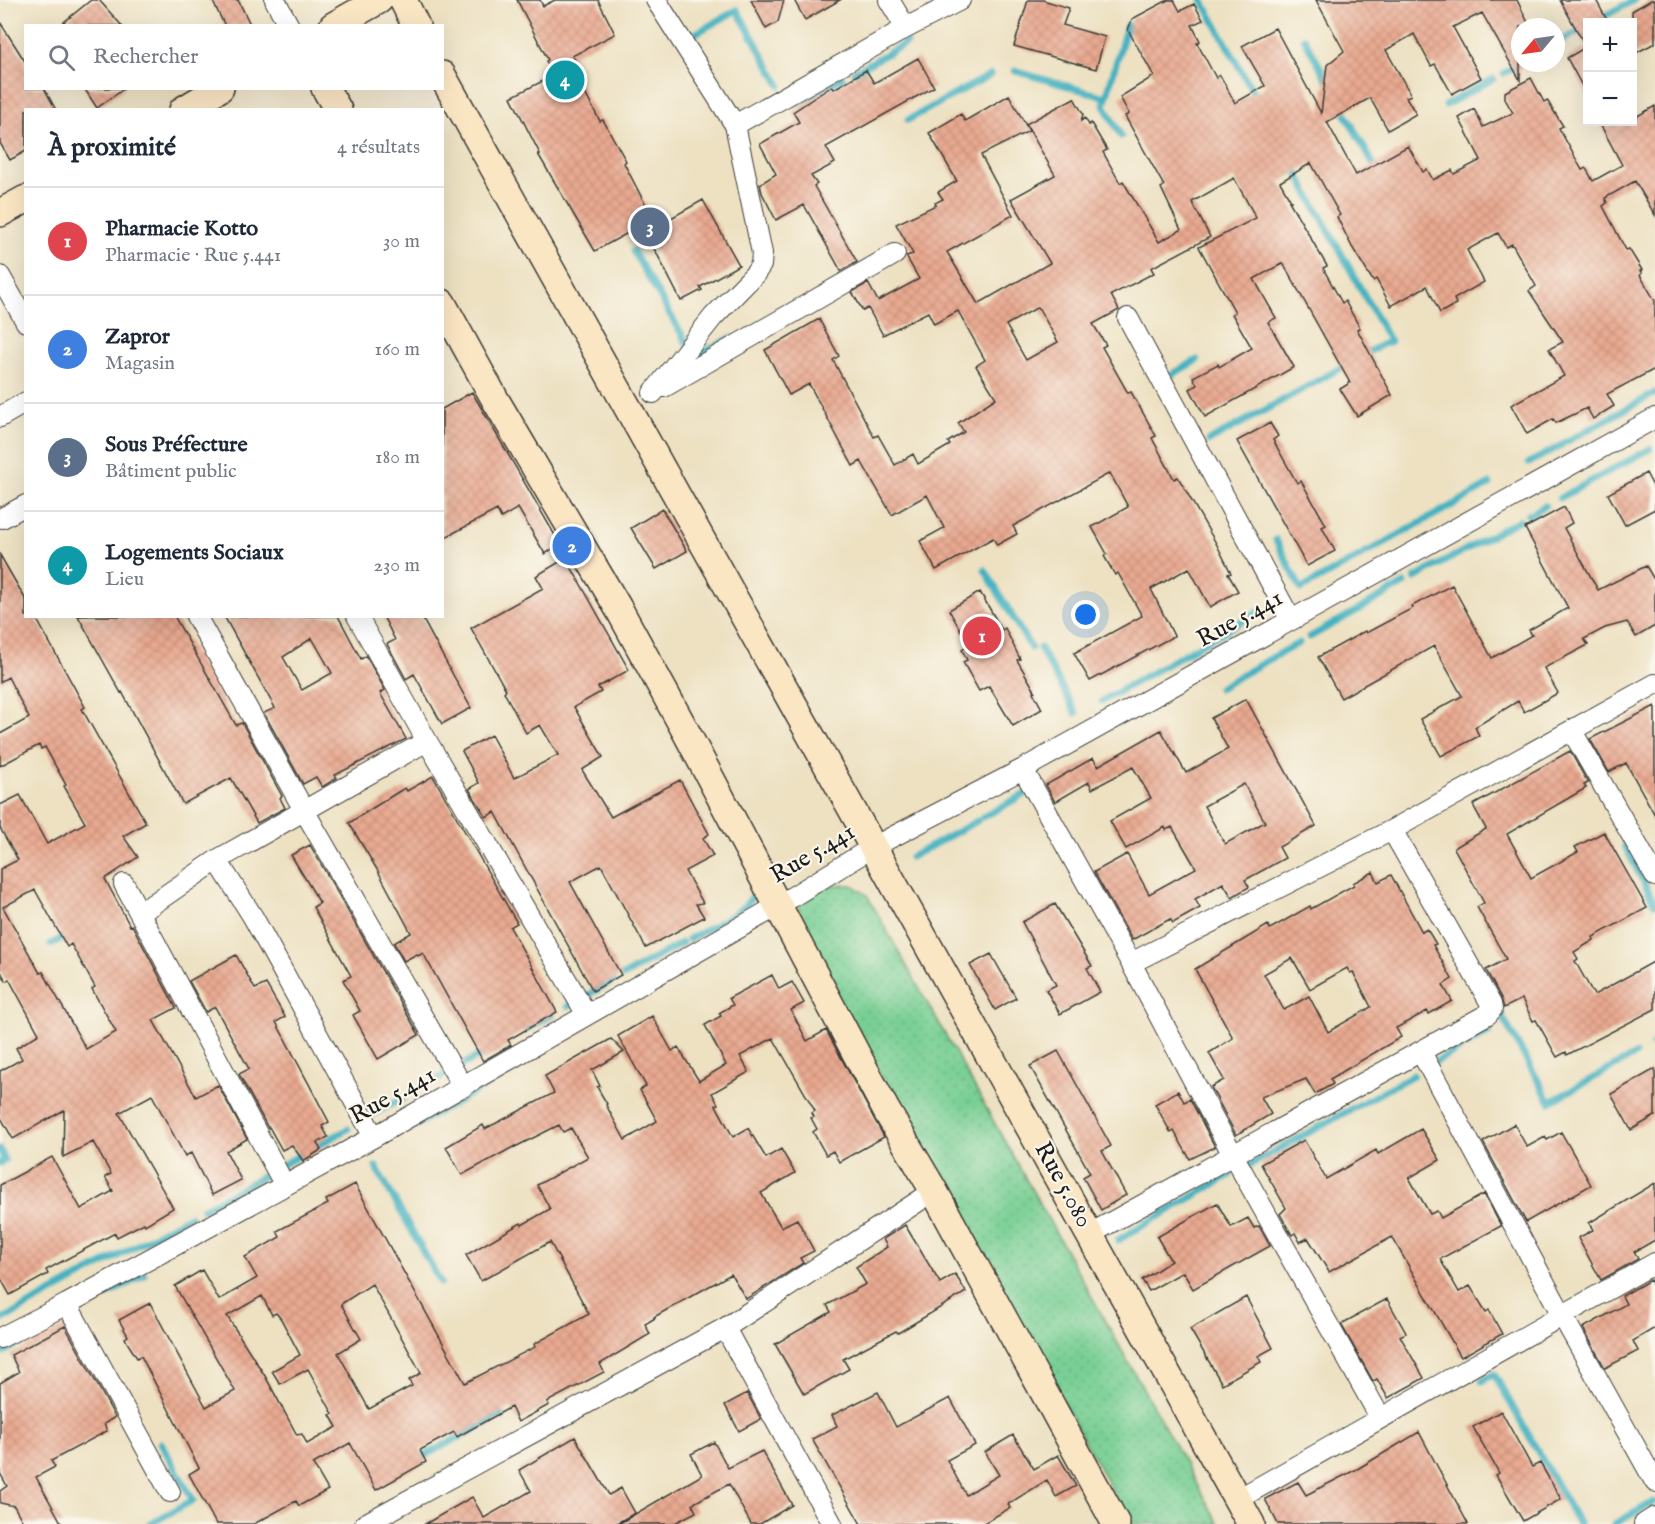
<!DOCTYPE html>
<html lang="fr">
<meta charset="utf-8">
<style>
:root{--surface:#fff;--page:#f2f2f3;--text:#1f2937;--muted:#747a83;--line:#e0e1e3;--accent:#0f766e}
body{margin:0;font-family:"IM FELL English",serif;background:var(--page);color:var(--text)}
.controls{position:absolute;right:18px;top:18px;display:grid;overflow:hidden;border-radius:0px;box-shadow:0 6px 24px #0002}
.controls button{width:54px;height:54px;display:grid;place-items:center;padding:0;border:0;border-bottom:2px solid var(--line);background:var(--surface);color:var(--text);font:30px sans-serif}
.compass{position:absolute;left:1511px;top:18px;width:54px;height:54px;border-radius:50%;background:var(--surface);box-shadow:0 6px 24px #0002;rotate:241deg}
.you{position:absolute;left:1086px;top:615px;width:21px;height:21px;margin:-15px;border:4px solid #fff;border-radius:50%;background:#1a73e8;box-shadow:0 0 0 9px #1a73e833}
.badge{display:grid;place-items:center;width:39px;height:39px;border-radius:50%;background:var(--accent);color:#fff;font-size:20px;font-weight:700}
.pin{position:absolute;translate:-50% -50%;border:3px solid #fff;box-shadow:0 2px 6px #0006}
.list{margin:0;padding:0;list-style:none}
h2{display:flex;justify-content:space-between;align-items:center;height:78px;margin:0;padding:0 24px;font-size:26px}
h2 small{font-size:20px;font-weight:400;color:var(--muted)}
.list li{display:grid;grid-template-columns:39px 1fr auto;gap:18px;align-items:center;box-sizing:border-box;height:108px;padding:0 24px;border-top:2px solid var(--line)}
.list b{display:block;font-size:22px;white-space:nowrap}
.list p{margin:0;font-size:20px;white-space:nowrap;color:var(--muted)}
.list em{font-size:20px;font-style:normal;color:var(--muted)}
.icon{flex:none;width:33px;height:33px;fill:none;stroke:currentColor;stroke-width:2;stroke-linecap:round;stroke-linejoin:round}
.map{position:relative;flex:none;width:1655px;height:1524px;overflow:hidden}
.search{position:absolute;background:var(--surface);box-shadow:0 6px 24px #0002;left:24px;top:24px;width:420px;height:66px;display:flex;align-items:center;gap:15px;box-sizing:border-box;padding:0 21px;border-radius:0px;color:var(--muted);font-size:22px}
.panel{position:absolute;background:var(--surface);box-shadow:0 6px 24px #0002;left:24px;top:108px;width:420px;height:510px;border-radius:0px}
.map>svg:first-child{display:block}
</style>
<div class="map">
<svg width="1655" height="1524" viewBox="0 0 1655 1524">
<defs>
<pattern id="grass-dots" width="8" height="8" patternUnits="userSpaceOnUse" patternTransform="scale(1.5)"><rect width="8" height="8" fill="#78cf94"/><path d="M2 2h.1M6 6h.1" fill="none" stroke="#67b17f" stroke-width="1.8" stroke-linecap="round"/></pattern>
<pattern id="building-cross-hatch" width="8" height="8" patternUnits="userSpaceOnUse" patternTransform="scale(1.5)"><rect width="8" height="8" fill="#e9a990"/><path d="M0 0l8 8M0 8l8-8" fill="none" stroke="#c7917c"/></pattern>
</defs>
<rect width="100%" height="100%" fill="#fbf7ec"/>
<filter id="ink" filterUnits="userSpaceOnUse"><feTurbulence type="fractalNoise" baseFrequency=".0167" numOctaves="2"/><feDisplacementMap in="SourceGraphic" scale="12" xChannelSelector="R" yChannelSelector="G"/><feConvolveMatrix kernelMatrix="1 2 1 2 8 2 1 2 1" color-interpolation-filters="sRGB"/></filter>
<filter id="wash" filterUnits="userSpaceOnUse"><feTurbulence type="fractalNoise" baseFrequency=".008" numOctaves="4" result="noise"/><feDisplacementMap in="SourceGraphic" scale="24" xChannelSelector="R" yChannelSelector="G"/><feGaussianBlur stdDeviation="1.35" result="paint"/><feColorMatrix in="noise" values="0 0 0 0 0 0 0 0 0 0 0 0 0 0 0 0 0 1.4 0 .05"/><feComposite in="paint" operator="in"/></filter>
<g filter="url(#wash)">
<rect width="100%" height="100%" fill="#ede1c2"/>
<path fill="url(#grass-dots)" stroke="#4a7658" stroke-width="1.5" d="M834,885H852L867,895L1219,1524H1131L801,935L795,916L801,902L819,891Z"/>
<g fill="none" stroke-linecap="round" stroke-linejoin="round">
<path stroke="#44b2c1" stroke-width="7" d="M1202,0L1236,61
M1594,22L1634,0
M1304,38L1329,83
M684,40L737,10L780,85
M1556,44L1588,26
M1238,65L1257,99
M1015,71L1102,96
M854,72L906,43
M1504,73L1522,63
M825,87L842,78
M795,104L822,89
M1446,105L1493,79
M1341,106L1375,167
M908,120L990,75
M1121,136L1104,105L1127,25
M1293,164L1300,178
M1302,182L1390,342
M633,251L695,357L731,338
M1363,355L1385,343
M1164,379L1197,360
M1209,441L1348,364
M1564,443L1655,393
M1529,463L1560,446
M1474,493L1490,484
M1560,498L1650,449
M1528,515L1545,506
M1276,540L1301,589L1359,557
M1364,554L1469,496
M985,570L1031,648
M1415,578L1519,520
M1310,637L1404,584
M1040,648L1076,713
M1241,675L1299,643
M1219,688L1238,677
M1102,701L1260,611
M983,817L1025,794
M1625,846L1655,904
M911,857L977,821
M689,939C707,929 757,908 756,885
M51,944L70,934
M623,976L682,943
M568,1006L613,981
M1497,1007L1550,1102L1635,1055
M527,1029L551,1016
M1653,1045L1655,1044
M1430,1065L1489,1032
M457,1068L486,1052
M439,1078L447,1073L446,1070
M494,1081L517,1067
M444,1109L490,1083
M369,1116L404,1098
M409,1129L440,1111
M0,1150L5,1160L0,1163
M284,1164L348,1129
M1250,1165L1413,1075
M376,1167L441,1283
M203,1209L267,1174
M1118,1240L1230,1175
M105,1296L144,1275
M0,1321L190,1216
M0,1354L24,1341
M1482,1381L1494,1374L1579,1524
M420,1458L501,1415
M150,1524L193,1500L161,1443
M1614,1524L1654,1502"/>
</g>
<g id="blocks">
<path fill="url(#building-cross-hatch)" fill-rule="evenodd" d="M91,0H99L122,26H59Z
M212,0H238L251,26H225Z
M517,0H540L543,6L555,0H598L615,34L572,56L575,60L571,62L581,86L600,121L603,120L626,161L624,163L643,200L657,221L662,219L664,222L703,200L739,265L700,287L702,290L681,301L656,252L642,231L637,233L635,229L595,251L538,154H540L511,97L551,77L549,74L552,72L546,61L548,60Z
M751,0H784L778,22L766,29Z
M794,0H840L805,20Z
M1028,0H1043L1069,8L1063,25L1105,37L1096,69L1014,46Z
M1168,0H1174L1180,11L1194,4L1203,20L1192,25L1200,41L1197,43L1216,78L1220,75L1235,103L1265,86L1242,46L1275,28L1321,113L1327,65L1344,51L1316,0H1517L1530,27H1520V80L1482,13L1453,27L1481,78L1452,94L1435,64L1431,66L1414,34L1386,50L1411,95L1406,97L1416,114L1388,130L1370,98L1327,122L1356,175L1408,146L1423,172L1427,169L1433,180L1452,170L1454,174L1481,160L1459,118L1474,109L1483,127L1513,113L1505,99V92L1531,78L1544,102L1547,100L1563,126L1559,128L1582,170L1586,168L1593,181L1622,165L1599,122H1632V119L1655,106V215L1635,181L1605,198L1607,203L1603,206L1626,250L1629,249L1642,270L1640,271L1642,273L1640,275L1655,301V369L1607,394L1614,406L1593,419L1587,408L1556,423L1553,419L1527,434L1511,405L1564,376L1549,349L1563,342L1529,291L1536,286L1512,244L1506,247L1498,233L1467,250L1484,282L1454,299L1456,304L1440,313L1427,286L1391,306L1376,279L1373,281L1352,247L1337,217L1340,215L1311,163L1280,182L1291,201H1289L1327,266L1323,268L1342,303L1345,301L1360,328L1357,329L1392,395L1357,416L1340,389L1350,383L1283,263L1254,279L1276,318L1268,322L1294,367L1205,417L1190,389L1197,385L1193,377L1218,364L1219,367L1252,348L1232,314L1235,312L1199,247L1256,218L1234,178L1192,202L1210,237L1151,268L1154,273L1111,295L1119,310L1093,324L1106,345L1102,347L1128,393L1131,392L1156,436L1152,438L1174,479L1178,477L1217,545L1231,573L1228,574L1238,591L1210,607L1189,568L1151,589L1174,636L1090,681L1074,653L1142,616L1118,573L1115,575L1104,556L1107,554L1092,527L1128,507L1110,473L1013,526L1017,534L997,545L993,538L936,570L920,541L944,528L927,495L892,515L861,461L853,466L809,384L789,395L765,350L819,319L839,356L833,360L874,437L878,435L895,465L913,454L918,464L950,445L948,442L964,432L958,423L996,398L976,366L985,360L958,311L934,324L928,312L883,335L868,308L863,311L852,292L868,283L878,301L919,279L906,256L913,254L896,224L936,205L935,203L943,199L938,192L957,181L929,133L961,114L965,121L1009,95L1029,131L981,155L1013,215L947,252L978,304L1050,263L1011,199L1055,175L1026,124L1074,98L1083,114L1081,121L1085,118L1089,125L1091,123L1107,150L1103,152L1120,183L1123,181L1159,242L1181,230L1161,188L1164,186L1125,116L1129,114L1120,97L1154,76L1128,30L1132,19ZM1038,307L1058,342L1026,360L1006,325Z
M1560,0H1596L1608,22H1587V95L1567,58L1586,47Z
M1651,0H1655V43L1632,55V11Z
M0,22L26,63V88H44L56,110H26V151L10,160L0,143Z
M918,58L934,87L826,147L835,163L811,176L817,184L814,186L857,262L841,271L804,205L776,220L762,193L760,184L776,174L760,144L799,122L793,112L832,86L834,89L866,70L874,83Z
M84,88H125L97,108Z
M472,392L560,544L545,554L518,508L501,518L497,510L442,539V409Z
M1270,423L1278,436L1273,440L1297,483L1301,481L1326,525L1322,527L1335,551L1307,566L1237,441Z
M1646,473L1655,490V509L1625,525L1608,494Z
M1564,507L1572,523L1564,528L1598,590L1646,566L1655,581V626L1636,637L1627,622L1605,628L1584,639L1588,645L1544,668L1558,693L1524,712L1518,701L1475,727L1479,736L1441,756L1420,719L1462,696L1434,646L1341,698L1318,657L1365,631L1366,633L1413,608L1412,606L1452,585L1492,658L1532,635L1529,630L1568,608L1525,528Z
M662,509L687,551L656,569L631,528Z
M0,555L26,600V616H35L85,707L82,709L146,823L123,836L138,857L105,879L130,926L132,925L176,1008L153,1020L196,1097L218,1085L247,1139L226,1151L241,1180L212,1195L191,1153L185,1156L152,1095L119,1113L173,1208L145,1225L144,1223L117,1237L115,1233L46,1270L48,1274L10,1295L0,1277V1185L52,1157L81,1209L113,1191L105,1177L111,1174L93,1142L63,1157L64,1110L13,1139L0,1116V1071L22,1059L16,1048L39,1034L9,979L6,981L0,970V869L18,860L0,828V805L20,795L47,844L85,823L64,786L66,785L45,747L41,749L39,745L0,766V734L29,718L8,677L0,682ZM35,890L67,947L71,944L95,987L92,989L116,1032L86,1049L43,972L40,973L3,907Z
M566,558L629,670L598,687L601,692L574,707L603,757L582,770L611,817L680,780L709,834L703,838L713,856L685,871L703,903L696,904L704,917L646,948L601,865L570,882L621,975L593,991L495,812L486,817L469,789L479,783L462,751L491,735L514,778L558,755L540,725L526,733L504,692L506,690L471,628L543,588L536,576Z
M980,592L1002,630L1005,628L1020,659L1017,660L1035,691L1033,692L1042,709L1013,726L989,686L979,691L963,662L967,660L962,650L969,645L949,610Z
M78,616H174L236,725L242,723L282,796L280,798L285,808L257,823L231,778L183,804L122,692L121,693Z
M224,616H338L361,659L366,656L385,690L380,693L406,739L335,775L337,778L322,787L316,777L303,784L264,713L275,708ZM312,638L332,673L302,690L283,657Z
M383,616H421L471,708L442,724L414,674L406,679L387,644L395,640Z
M1246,699L1316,826L1279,847L1285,858L1245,880L1249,887L1232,897L1223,883L1195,899L1200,908L1173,923L1170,919L1132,940L1094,872L1127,854L1149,894L1196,868L1172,827L1166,830L1165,827L1126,849L1110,821L1151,798L1133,767L1092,789L1089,782L1055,802L1046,785L1093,758L1098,766L1161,730L1186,773L1228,749L1211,718ZM1244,784L1265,822L1225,844L1204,806Z
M1655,706V815L1626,763L1609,772L1590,739Z
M1570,751L1588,783L1584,785L1586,788L1507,834L1531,878L1578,852L1575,847L1604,832L1647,908L1593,937L1594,940L1574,952L1578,959L1575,961L1594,995L1655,961V1009L1567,1055L1566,1052L1557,1057L1536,1020L1533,1021L1522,999L1504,1008L1501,998L1486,970L1506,959L1477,907L1484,903L1454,848L1486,829L1473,805Z
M433,776L517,923L510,927L557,1012L508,1040L511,1045L483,1061L423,953L418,956L417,954L404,961L394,943L411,933L378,871L349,823L398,792L405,788L407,791Z
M310,845L419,1035L378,1059L353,1015L360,1011L343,980L351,976L313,907L320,903L291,855Z
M1373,872L1378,882L1391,875L1422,932L1427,929L1436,944L1433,945L1452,979L1443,985L1452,1001L1429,1014L1427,1011L1396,1028L1401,1037L1330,1079L1333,1084L1315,1094L1306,1079L1261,1097L1271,1114L1236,1135L1211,1087L1224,1080L1209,1053L1233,1038L1195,969L1268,925L1270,929L1310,906L1311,909L1354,885L1353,883ZM1292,958L1310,989L1347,968L1350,973L1353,972L1371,1007L1328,1032L1309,996L1284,1010L1264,974Z
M1055,904L1092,966L1087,968L1100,992L1060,1014L1046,990L1056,985L1022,922Z
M991,954L1016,998L995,1010L970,965Z
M236,955L255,989L266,984L285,1017L276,1022L329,1122L322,1126L328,1137L317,1143L321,1150L303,1161L292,1145L282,1150L269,1127L268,1128L239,1074L249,1069L215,1007L206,1012L189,981Z
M772,975L779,989L792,982L804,1003L791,1010L807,1041L826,1030L884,1137L839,1162L833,1151L826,1155L813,1132L817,1129L811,1118L814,1117L812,1113L815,1111L773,1038L740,1056L749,1072L712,1093L718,1104L716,1105L733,1137L748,1128L766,1158L781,1149L795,1173L761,1193L781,1227L797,1219L814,1251L800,1258L803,1263L746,1299L731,1274L654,1317L655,1318L645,1324L650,1334L600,1364L604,1372L547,1402L549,1405L518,1422L511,1407L457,1437L454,1432L420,1450L426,1462L376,1490L350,1443L313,1464L328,1490L299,1506L296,1501L254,1524H216L189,1474L199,1468L141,1356L137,1358L128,1344L125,1338L128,1336L119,1320L150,1303L206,1407L235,1391L175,1286L202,1270L219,1300L257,1278L245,1257L280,1237L277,1231L328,1204L326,1200L355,1184L465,1383L535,1347L534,1344L589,1314L550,1242L481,1281L466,1255L521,1223L522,1225L550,1209L537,1185L588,1157L571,1128L563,1132L559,1125L515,1147V1146L462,1175L446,1147L483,1125L485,1129L554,1093L545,1076L611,1039L624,1052L592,1070L600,1086L597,1087L607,1104L606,1105L625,1140L657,1121L640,1090L646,1086L618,1036L652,1016L672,1051L678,1047L699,1081L726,1065L705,1025L721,1016L719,1013L733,1005L729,998ZM372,1284L421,1373L409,1380L412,1386L369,1409L338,1353L361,1339L341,1304ZM262,1296L272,1315L276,1313L281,1319L300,1355L272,1371L280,1384L308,1369L333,1414L330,1415L337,1427L307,1444L302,1434L297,1435L265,1376L227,1316Z
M1058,1051L1111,1146L1102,1151L1126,1195L1101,1210L1083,1177L1090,1173L1030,1066Z
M1655,1069V1116L1631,1130L1611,1094Z
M1178,1091L1184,1102L1190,1099L1215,1147L1190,1159L1174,1131L1171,1133L1155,1104Z
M1514,1124L1527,1147L1545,1137L1547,1140L1561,1132L1591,1185L1526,1222L1483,1142Z
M1421,1129L1440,1160L1409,1178L1430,1214L1437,1211L1441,1218L1484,1194L1501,1226L1440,1259L1459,1292L1470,1286L1486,1312L1489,1310L1502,1334L1461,1357L1392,1237L1329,1272L1308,1238L1300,1242L1295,1233L1292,1235L1280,1214L1286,1208L1261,1164L1304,1140L1326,1179L1376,1150L1378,1154Z
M1655,1183V1240L1634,1252L1638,1259L1601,1280L1578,1238L1593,1230L1589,1223Z
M1217,1203L1231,1227L1248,1218L1254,1228L1259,1226L1270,1246L1193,1289L1183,1272L1149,1291L1142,1280L1171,1261L1157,1237Z
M905,1225L940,1283L955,1274L966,1292L898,1333L896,1331L843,1359L849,1369L804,1394L775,1344L831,1312L827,1305L866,1284L856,1267L887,1247L883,1239Z
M1650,1280L1655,1289V1328L1633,1341L1638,1351L1605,1368L1583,1328L1626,1304L1622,1296Z
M1246,1297L1273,1348L1258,1356L1261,1362L1222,1384L1190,1329Z
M1387,1299L1406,1333L1400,1336L1424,1378L1388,1398L1377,1379L1373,1381L1341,1324Z
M65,1326L115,1417L104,1424L107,1431L51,1461L55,1467L36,1477L62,1524H24L14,1506L0,1503V1491L7,1486L0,1473V1383L19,1372L11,1355Z
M878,1392L896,1427L950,1398L975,1445L947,1460L966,1495L999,1475L985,1452L1013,1435L1034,1469L1058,1455L1076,1486L1056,1497L1047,1480L1008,1504L1010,1508L982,1524H861L812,1439L837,1426L832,1415Z
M747,1393L761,1419L739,1431L725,1405Z
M1501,1411L1532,1467L1540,1463L1561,1499L1523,1521L1496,1475L1499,1473L1473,1427Z
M1419,1432L1468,1524H1278L1265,1499L1298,1482L1306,1495L1359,1468Z
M575,1437L609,1495L621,1488L635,1513L615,1524H425L472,1497L484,1518L531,1491L519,1470Z
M714,1442L728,1468L762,1451L792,1505L760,1524H751L729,1484L692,1504L696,1512L673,1524H618L702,1475L691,1454Z"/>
</g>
</g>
<g filter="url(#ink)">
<use href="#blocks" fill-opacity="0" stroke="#3b3a35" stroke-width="1.5"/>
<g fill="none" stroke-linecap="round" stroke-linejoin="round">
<g stroke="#3b3a35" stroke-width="22">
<path id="minor" d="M275,0L289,26
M906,28L960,0
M735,125L906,28L889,0
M0,276L26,322
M1128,318L1291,620
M664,387L895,254
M653,393L713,317L755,274L761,265L762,253L735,125L656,0
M0,417L26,402
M2,518L26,505
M196,616L305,812L463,1087
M357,616L427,741L587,1015
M1572,731L1655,876
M1023,769L1131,963L1233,1155L1380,1417
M124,884L284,1184
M140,913L217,860
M1131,963L1392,830L1655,684
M1421,1052L1562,1315L1655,1482
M374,1137L253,917L217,860L427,741
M1090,1234L1488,1014L1492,1009L1491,1004L1392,830
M67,1304L170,1492
M725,1328L832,1524
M0,1338L67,1304L374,1137L779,905L873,847L1023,769L1655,418
M1238,1499L1655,1263
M365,1524L725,1328L934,1191
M1644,1524L1655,1517"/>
</g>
<g stroke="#3b3a35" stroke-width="30">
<path id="secondary" d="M403,0L416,26
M333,26L379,0
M442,75L1251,1524
M325,88L338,110
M183,110L220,88
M0,213L26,199
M442,303L496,401L620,611L685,730L886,1110L934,1191L1116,1524"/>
</g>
<use href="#minor" stroke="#fff" stroke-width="20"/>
<use href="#secondary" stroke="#fbe6c4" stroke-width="27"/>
</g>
</g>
<g text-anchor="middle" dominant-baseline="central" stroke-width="4.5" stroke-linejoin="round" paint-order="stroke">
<g font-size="24" fill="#1c1c1c" stroke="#fbf7ec">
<text transform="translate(1240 619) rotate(-29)">Rue 5.441</text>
<text transform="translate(813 854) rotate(-31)">Rue 5.441</text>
<text transform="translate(393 1096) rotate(-29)">Rue 5.441</text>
<text transform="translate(1063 1185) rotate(61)">Rue 5.080</text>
</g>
</g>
</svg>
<div class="controls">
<button>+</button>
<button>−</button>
</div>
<svg class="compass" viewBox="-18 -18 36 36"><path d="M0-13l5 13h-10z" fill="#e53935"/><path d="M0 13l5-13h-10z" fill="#747a83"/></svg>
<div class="you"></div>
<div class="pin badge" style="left:982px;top:636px;background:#e0444e">1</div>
<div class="pin badge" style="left:572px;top:546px;background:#3f7fe0">2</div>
<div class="pin badge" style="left:650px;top:227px;background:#5c6f8a">3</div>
<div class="pin badge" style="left:565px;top:80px;background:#0f9aa8">4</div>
<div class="search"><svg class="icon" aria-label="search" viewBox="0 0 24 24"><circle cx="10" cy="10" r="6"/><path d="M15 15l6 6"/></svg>Rechercher</div>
<section class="panel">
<h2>À proximité<small>4 résultats</small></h2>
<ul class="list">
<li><span class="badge" style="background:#e0444e">1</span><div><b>Pharmacie Kotto</b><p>Pharmacie · Rue 5.441</p></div><em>30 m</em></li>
<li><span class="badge" style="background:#3f7fe0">2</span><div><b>Zapror</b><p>Magasin</p></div><em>160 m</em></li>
<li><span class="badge" style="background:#5c6f8a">3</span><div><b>Sous Préfecture</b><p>Bâtiment public</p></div><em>180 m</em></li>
<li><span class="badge" style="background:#0f9aa8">4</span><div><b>Logements Sociaux</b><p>Lieu</p></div><em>230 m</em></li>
</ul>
</section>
</div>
